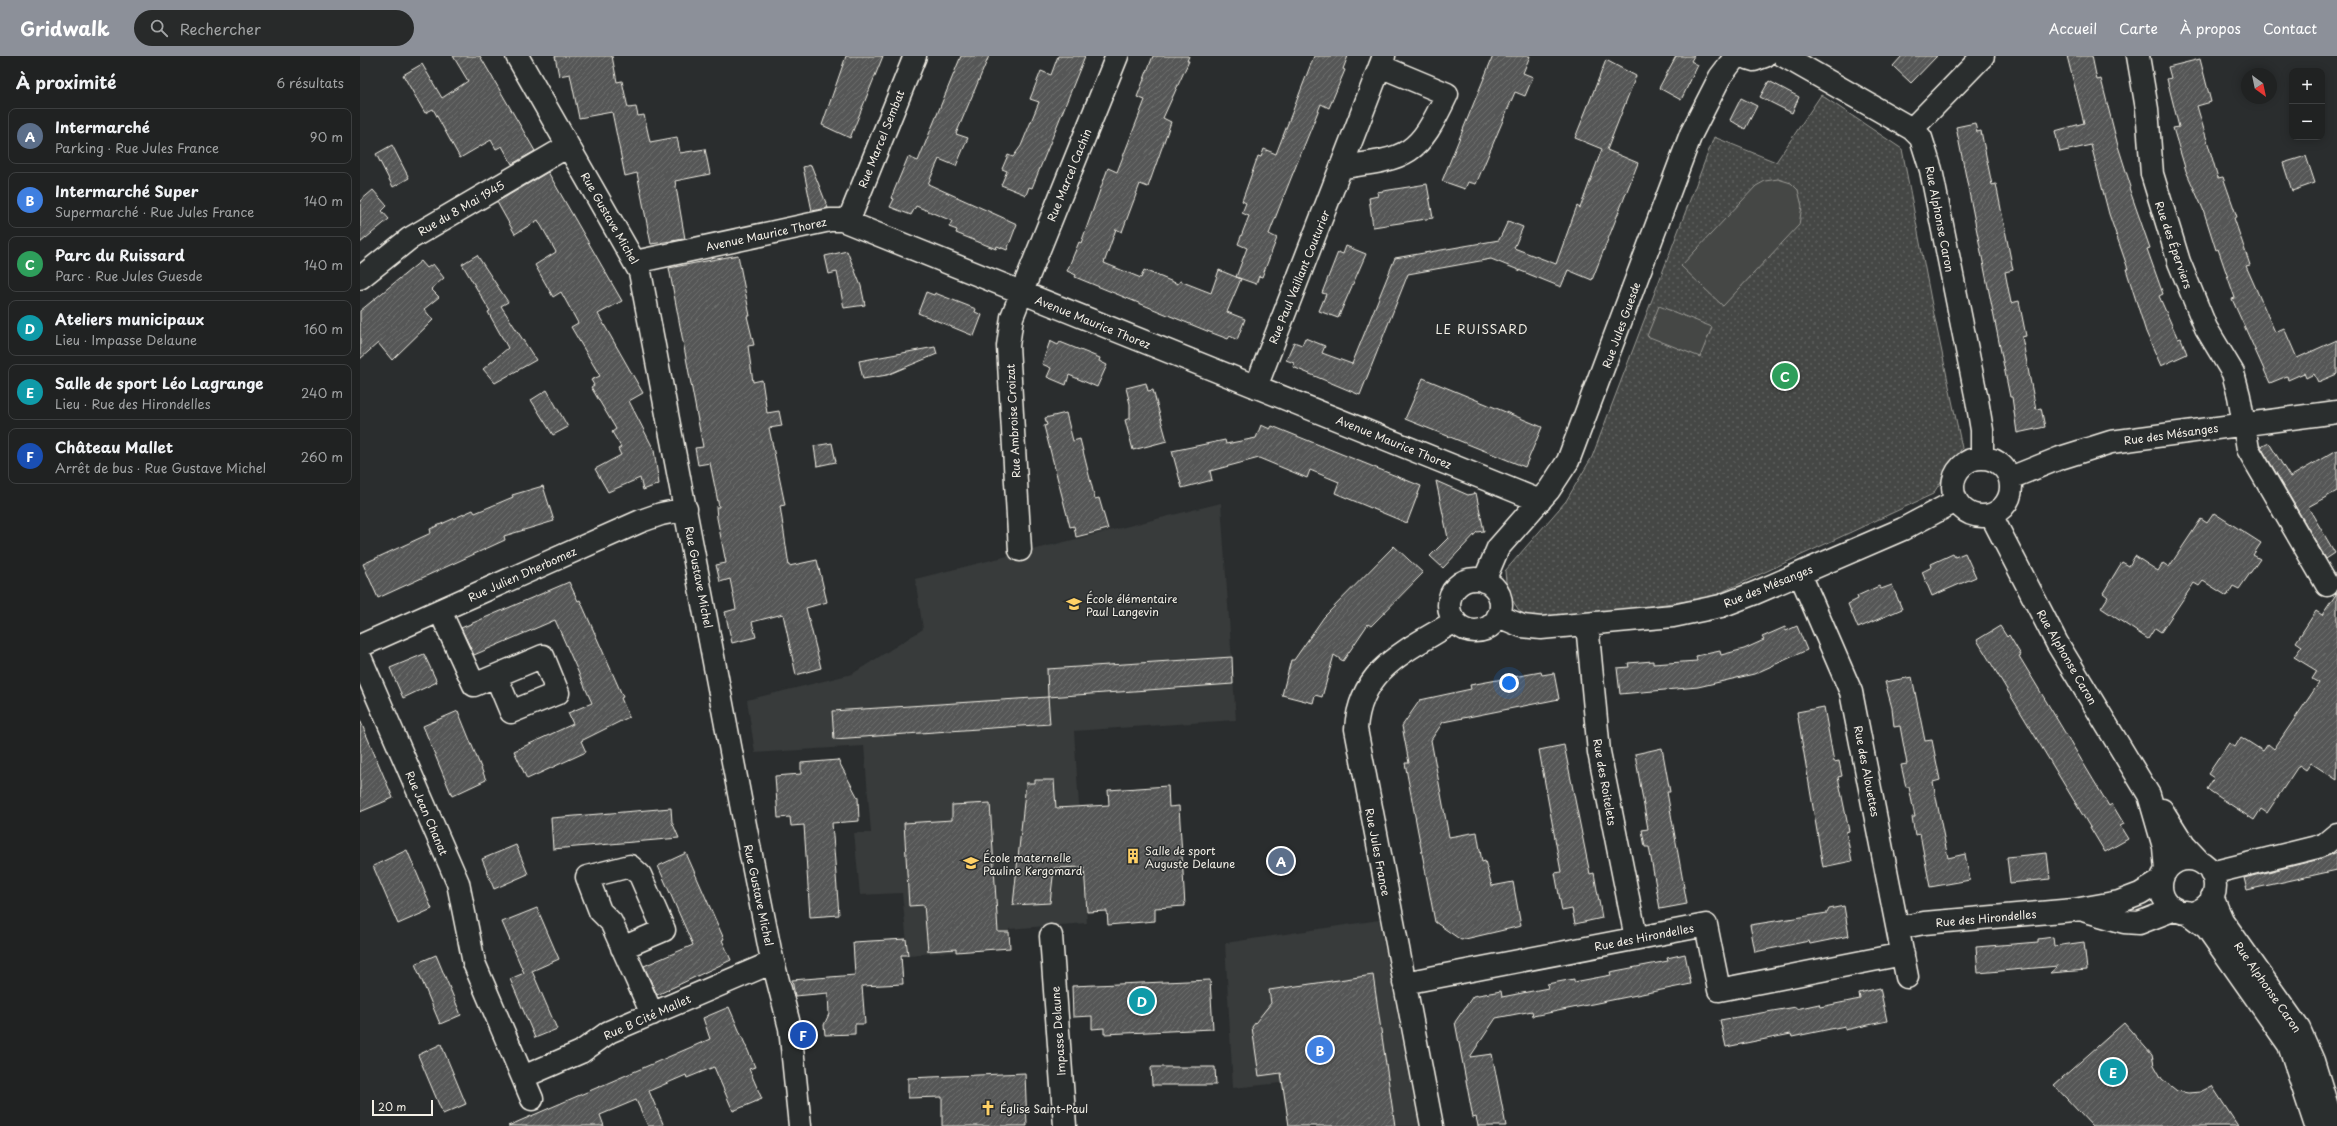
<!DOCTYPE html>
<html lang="fr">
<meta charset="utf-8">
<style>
:root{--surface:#202222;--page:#282a2a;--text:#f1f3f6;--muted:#a2a4a5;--line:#3d3f40;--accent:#8c9099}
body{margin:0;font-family:"Playpen Sans",sans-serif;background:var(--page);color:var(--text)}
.controls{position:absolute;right:12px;top:12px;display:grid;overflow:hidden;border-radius:8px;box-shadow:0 2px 10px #0003}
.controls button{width:36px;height:36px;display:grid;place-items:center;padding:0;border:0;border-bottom:1px solid var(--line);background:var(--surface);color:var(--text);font:20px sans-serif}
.compass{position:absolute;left:1881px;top:12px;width:36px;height:36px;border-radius:50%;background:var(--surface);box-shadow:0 2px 10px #0003;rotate:147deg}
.scale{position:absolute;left:12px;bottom:10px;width:61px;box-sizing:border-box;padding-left:4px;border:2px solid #f4f1e8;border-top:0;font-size:11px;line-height:14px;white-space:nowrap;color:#f4f1e8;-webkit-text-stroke:3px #2a2d2e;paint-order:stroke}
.you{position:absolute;left:1149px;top:627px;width:14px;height:14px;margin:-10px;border:3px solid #fff;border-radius:50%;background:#1a73e8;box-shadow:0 0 0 6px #1a73e833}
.badge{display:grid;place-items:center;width:26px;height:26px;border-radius:50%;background:var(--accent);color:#fff;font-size:13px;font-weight:700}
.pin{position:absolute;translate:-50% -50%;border:2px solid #fff;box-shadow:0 1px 4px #0006}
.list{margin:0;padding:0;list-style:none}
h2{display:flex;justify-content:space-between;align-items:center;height:52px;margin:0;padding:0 16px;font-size:17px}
h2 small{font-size:13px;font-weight:400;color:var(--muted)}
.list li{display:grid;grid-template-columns:26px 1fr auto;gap:12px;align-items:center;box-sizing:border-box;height:56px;margin:0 8px 8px;padding:0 8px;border:1px solid var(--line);border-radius:8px}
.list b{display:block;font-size:15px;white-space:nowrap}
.list p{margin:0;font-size:13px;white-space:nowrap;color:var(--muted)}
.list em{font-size:13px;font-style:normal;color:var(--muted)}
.icon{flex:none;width:22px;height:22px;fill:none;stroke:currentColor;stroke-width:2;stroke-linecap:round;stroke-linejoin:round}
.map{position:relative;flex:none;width:1977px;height:1070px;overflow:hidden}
header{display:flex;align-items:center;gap:24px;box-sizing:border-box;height:56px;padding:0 20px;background:var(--accent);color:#fff}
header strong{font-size:19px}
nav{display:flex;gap:22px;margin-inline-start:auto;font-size:14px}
.search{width:280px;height:36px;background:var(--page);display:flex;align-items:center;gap:10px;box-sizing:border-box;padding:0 14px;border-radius:22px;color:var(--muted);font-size:15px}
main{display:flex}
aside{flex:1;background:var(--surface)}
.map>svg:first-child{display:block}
</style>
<header>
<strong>Gridwalk</strong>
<div class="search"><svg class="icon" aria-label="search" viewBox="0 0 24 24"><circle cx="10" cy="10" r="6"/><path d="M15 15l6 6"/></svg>Rechercher</div>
<nav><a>Accueil</a><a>Carte</a><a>À propos</a><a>Contact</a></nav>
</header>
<main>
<aside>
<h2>À proximité<small>6 résultats</small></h2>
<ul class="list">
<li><span class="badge" style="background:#5c6f8a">A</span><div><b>Intermarché</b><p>Parking · Rue Jules France</p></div><em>90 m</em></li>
<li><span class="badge" style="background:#3f7fe0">B</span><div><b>Intermarché Super</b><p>Supermarché · Rue Jules France</p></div><em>140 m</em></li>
<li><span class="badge" style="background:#2e9e5b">C</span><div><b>Parc du Ruissard</b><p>Parc · Rue Jules Guesde</p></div><em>140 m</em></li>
<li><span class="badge" style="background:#0f9aa8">D</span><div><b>Ateliers municipaux</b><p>Lieu · Impasse Delaune</p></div><em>160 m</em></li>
<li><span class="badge" style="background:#0f9aa8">E</span><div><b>Salle de sport Léo Lagrange</b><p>Lieu · Rue des Hirondelles</p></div><em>240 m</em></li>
<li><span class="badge" style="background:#1a4fb4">F</span><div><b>Château Mallet</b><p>Arrêt de bus · Rue Gustave Michel</p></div><em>260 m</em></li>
</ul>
</aside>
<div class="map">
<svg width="1977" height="1070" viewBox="0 0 1977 1070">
<defs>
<pattern id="green-dots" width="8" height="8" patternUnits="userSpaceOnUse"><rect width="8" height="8" fill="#444645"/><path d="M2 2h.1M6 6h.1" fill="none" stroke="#606160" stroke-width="1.8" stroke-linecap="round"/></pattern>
<pattern id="building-hatch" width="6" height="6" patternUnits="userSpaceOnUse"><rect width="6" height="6" fill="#555756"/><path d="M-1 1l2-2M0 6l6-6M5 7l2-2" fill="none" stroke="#6e706e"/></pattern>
</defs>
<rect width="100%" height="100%" fill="#2a2d2e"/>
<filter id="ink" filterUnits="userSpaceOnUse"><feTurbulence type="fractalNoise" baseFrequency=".025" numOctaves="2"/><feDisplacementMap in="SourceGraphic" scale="8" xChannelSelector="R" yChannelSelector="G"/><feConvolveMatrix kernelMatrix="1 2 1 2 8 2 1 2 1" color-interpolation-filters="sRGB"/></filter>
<g filter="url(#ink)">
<path fill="#373a3a" d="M861,447L876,664L714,675L727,867L649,873L650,892L548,899L542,837L500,839L494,777H511L504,690L395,697L387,644L492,618L563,573L555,523Z
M1019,864L1059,1070H929L921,1027L873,1032L865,887Z"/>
<path fill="url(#green-dots)" stroke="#9c9c96" d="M1461,39L1542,93L1572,249L1602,392L1573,438L1349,542L1182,565L1160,556L1147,536L1145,515L1206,445L1232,401L1354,81L1416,106Z"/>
<path fill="#444645" stroke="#9c9c96" d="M1418,123L1431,127L1438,134L1442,150L1439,169L1363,250L1321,210L1396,130L1405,125Z
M1299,250L1352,271L1340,301L1287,280Z"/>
<path fill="url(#building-hatch)" stroke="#f4f1e8" d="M93,0H120L175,95L152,108L142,90L136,93L131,84L100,102L73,53L65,57L43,19L62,8L82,42L108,25Z
M195,0H252L257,26L262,25L268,52L276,51L278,60L284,59L290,86L317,81L320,97L345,93L350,118L315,125L325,183L291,188L277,117L265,120L252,56L219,62L210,18L199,20Z
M486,0H523L490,82L462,69Z
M601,0H629L596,78L608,82L596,110L579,103L568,128L657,168L647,194L637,190L636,193L596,177L597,174L589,171L592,165L556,150L551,159L530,151L534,143L531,142L548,101L558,105Z
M698,0H725L672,132L669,131L666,139L641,129L647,115L642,113L648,99L653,101L661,90L679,46L670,43L681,15L691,19Z
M793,0H829L827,5H829L803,62L811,66L788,131L780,128L762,176L756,173L744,207L781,222L784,214L818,228L820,225L851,237L859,214L881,223L867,256L885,263L877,284L870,280L868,283L847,275L715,221L716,219L707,215L719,186L721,187L748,112L757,116L785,44L777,41Z
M954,0H988L983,13L985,14L969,52L961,48L923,142L909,178L917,182L902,221L899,220L896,228L876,221L887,192L878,188L889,160L882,157L886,147L882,145L898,100L901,101L904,93L916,98Z
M1133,0H1170L1163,17L1173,21L1165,40L1155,36L1116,128L1108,126L1105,133L1082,125Z
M1316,0H1334L1331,5L1338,9L1321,44L1299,32Z
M1542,0H1577L1551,27L1533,10Z
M1707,0H1732L1737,24L1741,23L1758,90L1771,131L1769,132L1790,192L1787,193L1803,238L1799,240L1818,283L1821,282L1827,298L1801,310L1786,276L1766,213H1768L1749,158L1731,89L1700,96L1695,75L1724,67Z
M1840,3L1851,46L1837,50L1858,122L1863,121L1877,161L1874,162L1890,209L1886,210L1915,276L1924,272L1937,302L1977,284V318L1958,326L1954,318L1946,322L1944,317L1928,324L1927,320L1910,327L1872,243L1875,242L1858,193L1856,194L1843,153L1826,115L1813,72L1819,71L1807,23L1811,22L1808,11Z
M1246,4L1276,20L1247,94L1278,107L1232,224L1208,214L1201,231L1131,203L1048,218L1000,339L933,311L934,307L926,304L934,286L942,289L945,282L965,290L962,297L992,308L1035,202L1139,184L1148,165L1163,171L1154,192L1196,208L1217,150L1220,152L1242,93L1215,82Z
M1409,25L1439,41L1432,57L1400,41Z
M1381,42L1397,50L1385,73L1370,64Z
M1615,67L1617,76L1621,75L1632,129L1636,128L1653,214L1645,216L1651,247L1659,245L1666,280L1662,281L1669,318L1676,353L1681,352L1685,371L1657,377L1652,341H1650L1596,71Z
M32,89L49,122L33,131L16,98Z
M1946,100L1955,127L1932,135L1923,107Z
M451,109L468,152L452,155L443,111Z
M188,116L262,245L238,258L283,337L269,345L294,394L299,428L283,434L280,422L248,436L235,413L261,399L258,393L261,391L252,376L256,373L231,331L234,329L231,324L240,320L211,271L218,267L201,236L193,241L175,209L196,196L178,164L155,178L137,146Z
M1067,128L1073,162L1013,171L1009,142L1018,140L1017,136Z
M13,134L27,150L22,155L29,163L0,187V145Z
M986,190L1006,198L978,262L959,255L966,238L962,237L978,196L983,198Z
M487,195L501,230L505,249L484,252L477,216L469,218L465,200Z
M117,199L148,246L141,250L176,304L135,327L123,313L148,292L128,256L130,255L102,208Z
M378,199L390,260H387L394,289L388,290L393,326L402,324L407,357L419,355L422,370L409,372L425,449L420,450L429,510L457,504L467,546L446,552L461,612L436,619L423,558L392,566L396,581L372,587L365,556L376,553L370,523L360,526L356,509L366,507L357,462L356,451H359L350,407L338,409L335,392L343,391L309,212Z
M61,205L67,212L73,208L84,222L71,233L79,241L64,253L73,264L32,304L18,287L0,303V255Z
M566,236L574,239L575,237L616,253L615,256L622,259L614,280L558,257Z
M690,285L698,289L700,286L740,302L739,305L747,309L737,331L709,319L706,329L687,321L691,312L682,308Z
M575,291L577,298L527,319L503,323L499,305Z
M1063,322L1182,371L1165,411L1045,363Z
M786,327L788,335L793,334L807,385L773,394L765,364L770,362V348L766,332Z
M187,334L208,371L193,379L171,344Z
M706,357L713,385L720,383L735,443L739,442L748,473L716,481L714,470L710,471L684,370L687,369L685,362Z
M901,369L910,373L912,370L1061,430L1047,467L975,437L979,426L950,414L947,422L899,402L850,415L852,424L822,432L812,395L865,384L866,388L896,382Z
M472,387L476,406L457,410L454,390Z
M1909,387L1930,421L1977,394V435L1948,451L1975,497L1966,503L1901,391Z
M1076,425L1108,439L1116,437L1124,475L1117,476L1083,512L1070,500L1088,482Z
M183,430L194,465L144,480L145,484L18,542L3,508L71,477L70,473L113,454L115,457L153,441L152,439Z
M1854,457L1901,487L1893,499L1900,503L1879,533L1873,530L1867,540L1843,525L1839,530L1834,527L1801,576L1795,572L1788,583L1741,552L1748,541L1743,537L1762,506L1769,510L1775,500L1798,515L1803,507L1809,511L1841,463L1847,467Z
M1034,490L1063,517L1011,570L1008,568L983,605L974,599L962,641L955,639L953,647L922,639L931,604H934L964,561Z
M1605,497L1616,521L1572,540L1562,516L1572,511L1571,508L1593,498L1595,501Z
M209,526L218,545L220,544L263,641L261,642L269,661L221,685L226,696L167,723L154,695L213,668L208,657L232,647L195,564L114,599L101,572Z
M1532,529L1542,553L1498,572L1488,548L1498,543L1497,540L1519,530L1521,533Z
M1977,537V724L1951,707L1946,714L1939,709L1907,757L1901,753L1894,764L1847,733L1854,722L1848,718L1869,687L1875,691L1881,681L1903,695L1908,688L1914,693L1959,627L1952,623L1957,615L1934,601L1942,590L1936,586L1956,555L1962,559Z
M1437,570L1447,594L1394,618L1338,631L1260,638L1257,612L1269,611L1268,607L1293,605V608L1337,605L1336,600L1360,595L1361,599L1384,593L1404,584L1402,581L1425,571L1426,575Z
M1640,570L1647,581L1649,579L1661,599L1659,600L1749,750L1752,748L1764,768L1760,770L1768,783L1745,796L1617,584Z
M64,598L77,626L43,642L30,612Z
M872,601L873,628L688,641L687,613Z
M1181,616L1182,619L1194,617L1199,643L1083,666L1071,684L1089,781L1117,776L1122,806L1125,805L1132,830L1153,826L1161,870L1101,884L1075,866L1045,707H1049L1042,670L1060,644L1111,633L1110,629Z
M1552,621L1565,685L1572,684L1580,724L1573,726L1588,802L1605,798L1610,824L1570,831L1560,778L1555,779L1552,761H1555L1549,731H1546L1541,709L1547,708L1540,670L1534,671L1532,652L1525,626Z
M688,641L690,668L474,683L472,655Z
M1464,651L1474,706L1479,705L1482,720L1478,721L1489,775L1486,776L1492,805L1463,811L1437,656Z
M98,655L126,724L92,740L63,670Z
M0,664L33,742L0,756Z
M1204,689L1230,818L1234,817L1242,862L1215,868L1212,853L1202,855L1195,817L1201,816L1179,694Z
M1302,692L1310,736H1307L1327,848L1300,853L1289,791H1285L1282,774L1288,773L1275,698Z
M478,704L498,742L499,765L472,767L479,859L450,861L444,769L431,770L430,761L418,762L415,720L441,718V707Z
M675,724H694L696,752L749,749L748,734L808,730L809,751L819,750L825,850L795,852V865L748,869L747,855L727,856L724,811L694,812L690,847L653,849L666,727H675Z
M630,747L638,876H649L650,892L596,896V893L568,895L564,849L549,850L544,767L592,764V749Z
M311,752L312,766L319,782L193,793L191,762Z
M156,789L168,818L134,833L122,803Z
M47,794L72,853L38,868L13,810Z
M1977,796V814L1887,834L1884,822L1960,803Z
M326,797L364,883L362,884L371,904L297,939L284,910L333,889L298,810Z
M1687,797L1690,823L1650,827L1647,801Z
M1484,850L1489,880L1450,888L1449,885L1395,896L1390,869L1467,857L1469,853Z
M177,852L199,903L172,915L197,973L175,982L150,923L164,917L142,866Z
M1693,881L1694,890L1724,886L1727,914L1690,917L1698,910L1618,917L1616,891L1678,886V883Z
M546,883L548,899H541L543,928L502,930L505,968H495V978L465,979L464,969L469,958L468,937L435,940L432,924L495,919L493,886Z
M1325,898L1331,928L1173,960L1172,955L1136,962L1110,1001L1132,998L1146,1070H1118L1116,1061L1113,1062L1095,966L1113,940L1141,935L1142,941L1188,932L1187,928L1214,923V926L1251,919L1250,916L1308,905L1307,902Z
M76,899L101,959L80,968L55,908Z
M1013,919L1035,1070H929L921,1017L899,1020L892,971L911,947L909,934Z
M850,924L853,973L744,978V972L732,973V960L713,961L712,930Z
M1520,932L1527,965L1485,974V970L1432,981L1431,978L1366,991L1360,964L1436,951V953L1459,948L1460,951L1500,943L1499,937Z
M369,951L395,1011L389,1013L402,1043L373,1055L354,1011L327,1022L326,1019L289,1035L304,1070H288L276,1044L240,1059L244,1070H148L350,983L343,962Z
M1764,967L1792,999L1794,1009L1802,1023L1817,1035L1828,1037L1840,1036L1852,1030L1878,1070H1732L1694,1029Z
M81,988L106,1048L83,1058L58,999Z
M791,1011H855L856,1029H792Z
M665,1017L667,1070H582V1041L548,1042V1022Z"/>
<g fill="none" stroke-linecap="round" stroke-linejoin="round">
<g stroke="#f4f1e8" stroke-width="25">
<path id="minor" d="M157,0L280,216L385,769L410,894L430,972L440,1070
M1381,0L1394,4L1405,0
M1424,0L1552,73L1561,82L1571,114L1617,344L1622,374V402
M1778,0L1787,53L1792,118L1819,206L1846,272L1873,317L1879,340L1888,393L1967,529
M1552,73L1623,0
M983,111C1049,102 1058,100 1087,38L1020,10
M488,166L555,0
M275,206L470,164H482L1180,445
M0,222L49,183L208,90
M896,331L1024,0
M1593 431a29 29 0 1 1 58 0a29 29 0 1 1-58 0Z
M1650,422L1700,402L1751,386L1977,356
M1631,459L1697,587L1789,739L1804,791L1806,815
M660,494L648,290L652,261L661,238L757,0
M1440,518L1491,636L1547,921
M1089 549a26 26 0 1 1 52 0a26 26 0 1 1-52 0Z
M1124,525L1138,492L1189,434L1208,405L1331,78L1360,21L1376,0
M80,555L114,629L183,600L198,637L151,656L136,620
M1138,560L1162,570L1181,572L1313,560L1361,550L1395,537L1543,473L1596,445
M1227,568L1239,696L1276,882
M0,590L281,465L301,458L326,453
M0,601L98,827L114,907L172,1043
M1802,754L1824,789L1840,806
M1801 830a27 27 0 1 1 54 0a27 27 0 1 1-54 0Z
M1851,817L1957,791L1965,788L1977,778
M1852,841L1862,864L1939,973L1953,1005L1973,1070
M1726,855L1764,866L1779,867L1815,853
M1826,856L1847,872L1929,989L1956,1070
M1538,872L1564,867L1714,854L1759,846L1780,838L1801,825
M691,880L705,1070
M262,892L304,874L280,819L270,810L227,821L240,855L251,866L292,958
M1044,927L1346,869L1359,934L1543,898
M163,1021L221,996L249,976L413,906
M1072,1070L996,673C1000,611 1049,594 1095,565"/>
</g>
<use href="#minor" stroke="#2a2d2e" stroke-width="22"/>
</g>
</g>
<defs>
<g id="school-bare" transform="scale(1.2)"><path d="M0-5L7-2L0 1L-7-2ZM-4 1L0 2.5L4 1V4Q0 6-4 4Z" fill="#ffd166" stroke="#2a2d2e" stroke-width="2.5" paint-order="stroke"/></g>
<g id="building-bare" transform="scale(1.2)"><path d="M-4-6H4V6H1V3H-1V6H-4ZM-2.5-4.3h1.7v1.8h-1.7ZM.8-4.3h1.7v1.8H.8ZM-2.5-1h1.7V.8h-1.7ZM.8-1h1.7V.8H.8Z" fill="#ffd166" stroke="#2a2d2e" stroke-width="2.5" paint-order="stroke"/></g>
<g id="church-bare" transform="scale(1.2)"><path d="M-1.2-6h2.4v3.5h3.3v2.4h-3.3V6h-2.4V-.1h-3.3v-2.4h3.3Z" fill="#ffd166" stroke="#2a2d2e" stroke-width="2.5" paint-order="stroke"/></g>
</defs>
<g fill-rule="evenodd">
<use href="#school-bare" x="714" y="548"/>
<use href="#building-bare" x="773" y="800"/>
<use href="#school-bare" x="611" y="807"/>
<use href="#church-bare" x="628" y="1052"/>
</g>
<g text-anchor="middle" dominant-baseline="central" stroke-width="3" stroke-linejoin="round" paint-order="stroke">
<g font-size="11" fill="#f4f1e8" stroke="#2a2d2e">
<text transform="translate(521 83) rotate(-68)">Rue Marcel Sembat</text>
<text transform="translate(709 119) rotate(-68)">Rue Marcel Cachin</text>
<text transform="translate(101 152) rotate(-30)">Rue du 8 Mai 1945</text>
<text transform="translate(250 162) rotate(60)">Rue Gustave Michel</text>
<text transform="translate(1580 163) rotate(79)">Rue Alphonse Caron</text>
<text transform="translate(406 178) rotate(-12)">Avenue Maurice Thorez</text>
<text transform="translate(1814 189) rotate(71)">Rue des Éperviers</text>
<text transform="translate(939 221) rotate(-68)">Rue Paul Vaillant Couturier</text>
<text transform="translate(733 266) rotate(22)">Avenue Maurice Thorez</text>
<text transform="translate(1261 269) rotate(-70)">Rue Jules Guesde</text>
<text transform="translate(653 365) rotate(-93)">Rue Ambroise Croizat</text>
<text transform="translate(1811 378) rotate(-8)">Rue des Mésanges</text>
<text transform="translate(1034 386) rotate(22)">Avenue Maurice Thorez</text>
<text transform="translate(162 518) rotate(-24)">Rue Julien Dherbomez</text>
<text transform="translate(339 521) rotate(79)">Rue Gustave Michel</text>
<text transform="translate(1408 530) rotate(-22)">Rue des Mésanges</text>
<text transform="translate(1707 601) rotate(60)">Rue Alphonse Caron</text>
<text transform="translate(1507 715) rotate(79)">Rue des Alouettes</text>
<text transform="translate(1245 726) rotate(80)">Rue des Roitelets</text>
<text transform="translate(67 757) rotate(67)">Rue Jean Chanat</text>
<text transform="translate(1018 796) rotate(79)">Rue Jules France</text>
<text transform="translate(399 839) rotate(78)">Rue Gustave Michel</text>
<text transform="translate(1626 862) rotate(-5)">Rue des Hirondelles</text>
<text transform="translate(1284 881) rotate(-11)">Rue des Hirondelles</text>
<text transform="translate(1908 931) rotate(55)">Rue Alphonse Caron</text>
<text transform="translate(287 961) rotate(-24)">Rue B Cité Mallet</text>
<text transform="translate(698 975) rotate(-94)">Impasse Delaune</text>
</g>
<g font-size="11" fill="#f4f1e8" stroke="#2a2d2e" text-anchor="start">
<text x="726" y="542">École élémentaire<tspan x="726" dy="13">Paul Langevin</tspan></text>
<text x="785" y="794">Salle de sport<tspan x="785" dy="13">Auguste Delaune</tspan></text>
<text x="623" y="801">École maternelle<tspan x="623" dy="13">Pauline Kergomard</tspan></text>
<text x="640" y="1052">Église Saint-Paul</text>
</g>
<g font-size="12" letter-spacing="1" fill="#f4f1e8" stroke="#2a2d2e">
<text x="1122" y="273">LE RUISSARD</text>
</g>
</g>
</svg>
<div class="controls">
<button>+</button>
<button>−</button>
</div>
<svg class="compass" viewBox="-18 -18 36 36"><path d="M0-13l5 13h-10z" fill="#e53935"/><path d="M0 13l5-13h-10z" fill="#a2a4a5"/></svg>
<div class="scale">20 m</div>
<div class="you"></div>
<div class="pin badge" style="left:921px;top:805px;background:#5c6f8a">A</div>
<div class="pin badge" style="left:960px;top:994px;background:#3f7fe0">B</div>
<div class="pin badge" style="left:1425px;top:320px;background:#2e9e5b">C</div>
<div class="pin badge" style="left:782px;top:945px;background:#0f9aa8">D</div>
<div class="pin badge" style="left:1753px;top:1016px;background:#0f9aa8">E</div>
<div class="pin badge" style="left:443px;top:979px;background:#1a4fb4">F</div>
</div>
</main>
